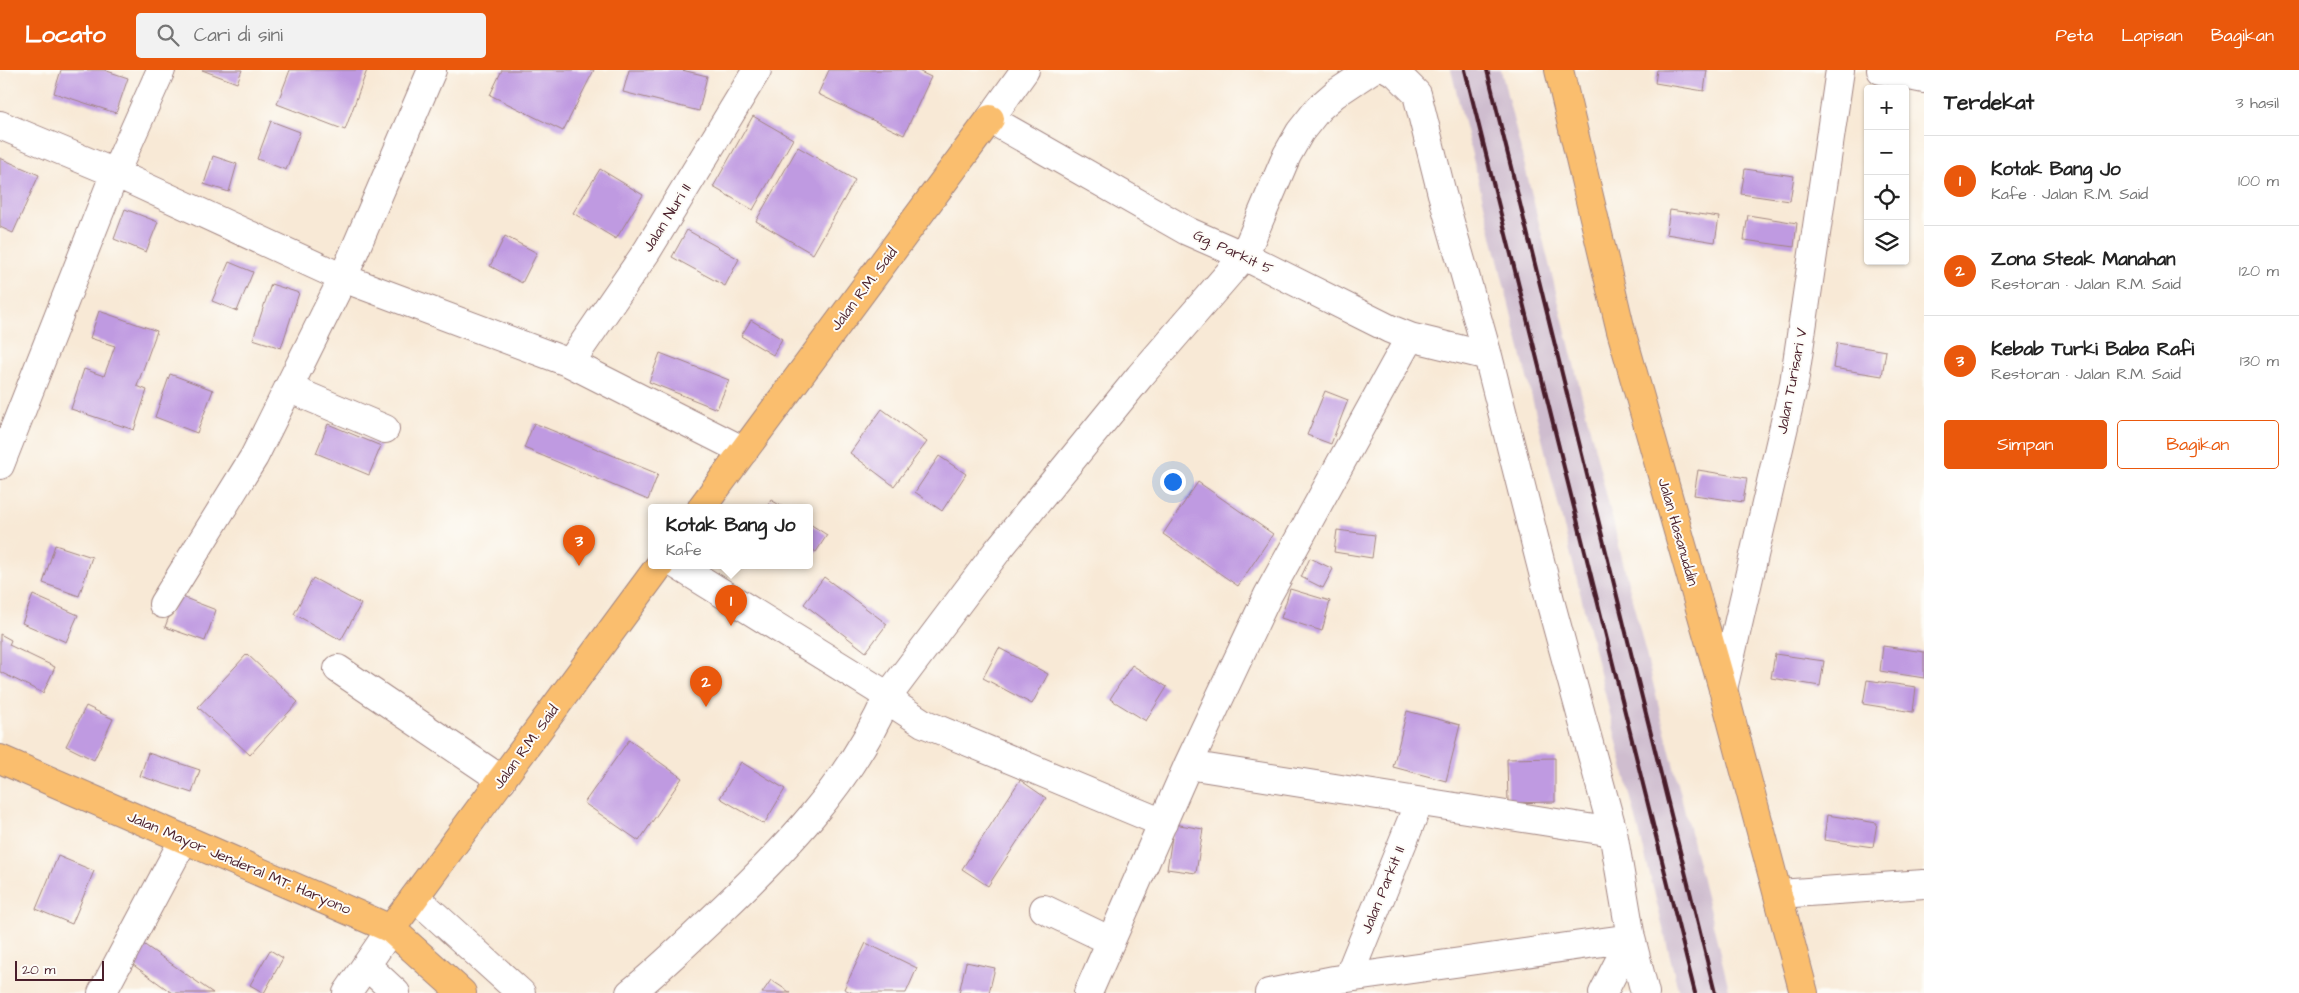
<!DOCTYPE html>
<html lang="id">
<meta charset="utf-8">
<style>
:root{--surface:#fff;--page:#f2f2f2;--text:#222;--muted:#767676;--line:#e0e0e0;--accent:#ea580c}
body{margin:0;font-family:"Architects Daughter",sans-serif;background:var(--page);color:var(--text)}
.controls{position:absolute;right:15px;top:15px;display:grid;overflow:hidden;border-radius:5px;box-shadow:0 1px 4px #0004}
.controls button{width:45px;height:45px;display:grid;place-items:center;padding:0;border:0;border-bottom:1px solid var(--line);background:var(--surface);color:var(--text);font:25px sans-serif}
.scale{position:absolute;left:15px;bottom:12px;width:89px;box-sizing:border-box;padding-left:5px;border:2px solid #4a1f2b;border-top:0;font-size:14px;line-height:18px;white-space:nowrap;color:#4a1f2b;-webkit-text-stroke:4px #fdfcf7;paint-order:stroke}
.you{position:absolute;left:1172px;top:411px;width:18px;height:18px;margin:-12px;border:4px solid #fff;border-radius:50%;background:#1a73e8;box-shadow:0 0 0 8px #1a73e833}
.badge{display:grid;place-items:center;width:32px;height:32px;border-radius:50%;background:var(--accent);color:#fff;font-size:16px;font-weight:700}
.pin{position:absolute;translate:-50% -41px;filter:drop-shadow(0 1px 2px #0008)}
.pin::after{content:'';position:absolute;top:26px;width:18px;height:15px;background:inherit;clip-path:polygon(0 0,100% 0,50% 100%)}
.popup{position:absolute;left:648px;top:434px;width:165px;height:65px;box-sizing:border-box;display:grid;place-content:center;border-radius:5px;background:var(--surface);filter:drop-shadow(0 1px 4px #0005);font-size:16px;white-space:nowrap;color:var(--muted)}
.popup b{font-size:19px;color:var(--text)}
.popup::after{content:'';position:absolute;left:50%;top:100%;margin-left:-10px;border:10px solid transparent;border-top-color:var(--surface)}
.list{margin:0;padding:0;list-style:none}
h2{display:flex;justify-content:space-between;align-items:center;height:65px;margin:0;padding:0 20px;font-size:21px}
h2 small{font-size:16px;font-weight:400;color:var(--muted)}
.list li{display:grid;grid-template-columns:32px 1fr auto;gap:15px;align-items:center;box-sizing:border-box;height:90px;padding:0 20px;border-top:1px solid var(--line)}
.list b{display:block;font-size:19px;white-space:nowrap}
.list p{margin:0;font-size:16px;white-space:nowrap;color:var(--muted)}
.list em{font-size:16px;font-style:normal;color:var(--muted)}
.actions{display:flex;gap:10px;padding:15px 20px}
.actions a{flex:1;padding:11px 0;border:1px solid var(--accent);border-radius:5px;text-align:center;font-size:18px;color:var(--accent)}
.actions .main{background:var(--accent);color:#fff}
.icon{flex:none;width:28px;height:28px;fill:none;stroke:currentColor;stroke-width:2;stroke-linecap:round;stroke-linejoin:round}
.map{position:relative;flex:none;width:1924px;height:923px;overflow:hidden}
header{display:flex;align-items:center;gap:30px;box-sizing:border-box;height:70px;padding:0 25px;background:var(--accent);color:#fff}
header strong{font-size:24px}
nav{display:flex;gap:28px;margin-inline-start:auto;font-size:18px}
.search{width:350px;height:45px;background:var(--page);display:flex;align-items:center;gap:12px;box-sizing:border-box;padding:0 18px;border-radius:5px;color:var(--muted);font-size:19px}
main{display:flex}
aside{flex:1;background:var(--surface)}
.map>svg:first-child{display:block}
</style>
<header>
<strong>Locato</strong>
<div class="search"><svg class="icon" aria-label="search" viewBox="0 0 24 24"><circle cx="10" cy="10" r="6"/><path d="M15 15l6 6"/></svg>Cari di sini</div>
<nav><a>Peta</a><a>Lapisan</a><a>Bagikan</a></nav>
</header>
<main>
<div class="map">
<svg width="1924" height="923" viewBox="0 0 1924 923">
<rect width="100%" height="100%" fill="#fdfcf7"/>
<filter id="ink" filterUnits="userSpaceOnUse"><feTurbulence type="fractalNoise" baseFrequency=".02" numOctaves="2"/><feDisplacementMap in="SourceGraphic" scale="10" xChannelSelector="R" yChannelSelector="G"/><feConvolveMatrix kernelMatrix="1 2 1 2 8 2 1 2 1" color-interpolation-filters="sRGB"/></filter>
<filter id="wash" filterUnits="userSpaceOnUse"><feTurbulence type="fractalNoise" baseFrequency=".0096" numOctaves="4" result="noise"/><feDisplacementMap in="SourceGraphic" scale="20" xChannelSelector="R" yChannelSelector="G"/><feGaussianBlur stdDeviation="1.12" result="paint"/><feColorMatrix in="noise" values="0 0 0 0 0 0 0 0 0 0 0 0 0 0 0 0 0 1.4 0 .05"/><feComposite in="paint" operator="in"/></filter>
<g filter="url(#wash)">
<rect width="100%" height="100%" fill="#f8e9d6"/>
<path fill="#cfbdcf" d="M1451,0H1501L1730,923H1679Z"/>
<g id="blocks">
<path fill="#bf9ae1" d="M61,0H104L128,8L116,43L54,23Z
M202,0H242L237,13Z
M290,0H367L345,60L277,34Z
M502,0H594L563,61L490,25Z
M629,0H682L707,6L699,41L623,22Z
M829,0H916L931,7L904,65L818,24Z
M1657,0H1707L1704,21L1655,13Z
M753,46L793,69L753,140L713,117Z
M271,51L300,62L286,100L257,89Z
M798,77L855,110L813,184L756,151Z
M213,86L237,94L229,122L204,114Z
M0,88L39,105L13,163L0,157Z
M600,99L643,125L616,169L573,143Z
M1745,99L1794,106L1790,131L1741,124Z
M125,139L158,152L146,182L114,169Z
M1670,140L1719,147L1715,172L1666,164Z
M1748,145L1797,153L1794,177L1744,170Z
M687,160L739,189L725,216L672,187Z
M505,166L537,183L522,213L490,196Z
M229,192L253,202L237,241L212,231Z
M271,214L299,223L281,278L253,269Z
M99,241L157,261L137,316L147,320L134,360L71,339L84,299L104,306L115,276L90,268Z
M751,250L782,269L773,285L741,266Z
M1837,273L1886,281L1882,306L1833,298Z
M660,283L729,310L717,339L649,312Z
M170,304L213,320L197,363L155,347Z
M1325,321L1348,330L1331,374L1307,365Z
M882,339L927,372L894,416L850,383Z
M534,353L658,404L648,430L524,378Z
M328,354L381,376L369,405L316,383Z
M939,386L966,404L942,441L915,422Z
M1698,400L1747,408L1743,432L1694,425Z
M1198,412L1273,464L1238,516L1163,464Z
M771,430L783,437H767Z
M810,454L827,465L816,482L810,478Z
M1337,460L1375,465L1372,488L1334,482Z
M55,475L92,487L79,526L43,513Z
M1310,488L1333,499L1323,518L1301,507Z
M824,507L887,554L866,582L804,534Z
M313,508L361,534L341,570L294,544Z
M1290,519L1330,531L1322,561L1281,548Z
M33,525L78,545L66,572L22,553Z
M177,525L216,540L205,571L165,557Z
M0,564L11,570L9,575L55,597L43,623L0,602Z
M1883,576L1924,582V608L1880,601Z
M999,578L1048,604L1032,634L983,608Z
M247,584L298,632L250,685L198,637Z
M1775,584L1824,591L1820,616L1771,608Z
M1132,595L1167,617L1146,651L1110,629Z
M1867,610L1916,617L1913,642L1863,634Z
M86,636L113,649L94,690L66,676Z
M1407,641L1460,655L1446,711L1393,697Z
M629,670L682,708L639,771L584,733Z
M148,683L200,700L192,723L140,706Z
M1555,688V732L1508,733L1507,689Z
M741,692L785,719L764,754L720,728Z
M1020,710L1046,728L988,816L962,799Z
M1827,745L1877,753L1873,777L1824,770Z
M1174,754L1203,759L1196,803L1167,799Z
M58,786L94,801L72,854L36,839Z
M139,871L213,923H172L125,889Z
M866,873L917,898L906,923H853L844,919Z
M270,880L283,888L264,923L250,915Z
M966,892L995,898L989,923H959Z
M771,910L791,923H762Z"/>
</g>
</g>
<g filter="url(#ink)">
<use href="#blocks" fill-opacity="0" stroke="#a18480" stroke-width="1"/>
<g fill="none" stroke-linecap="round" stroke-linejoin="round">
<g stroke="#a18480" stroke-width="30">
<path id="minor" d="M1025,0L990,49L1187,161L1244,186L1390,259L1410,267L1488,286
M1390,0L1395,2L1417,24L1442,124L1488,286L1552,538L1613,762L1631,868L1645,923
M1881,0L1924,9
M0,55L115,103L343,208L570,293L744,381
M570,293L647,181L757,0
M288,318L385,359
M0,395L115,103L161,0
M677,495L888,626L900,638L923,653L1163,753
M163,534L254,387L343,208L432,0
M338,599L502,710
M1723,619L1794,313L1840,0
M1188,695L1613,762
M1779,824L1924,814
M415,827L521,923
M1044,839L1111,871
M366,895L396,923
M1348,908L1419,732
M102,923L184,769
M347,923L391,859
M630,923C659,900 685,874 712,849C782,783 849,715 888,626L998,480L1140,306L1244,186L1287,85L1300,62L1319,38L1335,24L1371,0
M1088,923L1188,695L1268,525L1410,267
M1269,923L1334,910L1631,868
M1603,923L1631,868"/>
</g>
<g stroke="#a18480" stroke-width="30">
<path id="major" d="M1559,0L1621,261L1723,619L1804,923
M702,437L990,49
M0,689L391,859L462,923
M391,859L660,495"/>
</g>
<use href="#minor" stroke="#fff" stroke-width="28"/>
<use href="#major" stroke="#fabe6e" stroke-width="28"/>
<path stroke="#4a1f2b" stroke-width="4" d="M1465,0L1695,923
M1487,0L1715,923"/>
</g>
</g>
<g text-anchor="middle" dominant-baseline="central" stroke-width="4" stroke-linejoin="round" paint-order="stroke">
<g font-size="15" fill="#4a1f2b" stroke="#fdfcf7">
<text transform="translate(667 148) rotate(-58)">Jalan Nuri II</text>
<text transform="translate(1233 182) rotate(25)">Gg. Parkit 5</text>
<text transform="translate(864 219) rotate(-53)">Jalan R.M. Said</text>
<text transform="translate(1792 311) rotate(-79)">Jalan Turisari V</text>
<text transform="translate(1678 462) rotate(74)">Jalan Hasanuddin</text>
<text transform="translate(526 677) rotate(-54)">Jalan R.M. Said</text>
<text transform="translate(239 793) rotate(23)">Jalan Mayor Jenderal MT. Haryono</text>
<text transform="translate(1383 820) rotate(-68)">Jalan Parkit II</text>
</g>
</g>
</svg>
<div class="controls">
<button>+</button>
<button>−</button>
<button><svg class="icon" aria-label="locate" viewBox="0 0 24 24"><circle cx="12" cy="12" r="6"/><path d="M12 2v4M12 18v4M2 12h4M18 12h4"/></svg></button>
<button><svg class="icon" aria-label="layers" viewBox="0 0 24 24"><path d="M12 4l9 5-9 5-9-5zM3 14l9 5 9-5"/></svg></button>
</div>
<div class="scale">20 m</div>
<div class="you"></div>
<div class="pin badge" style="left:731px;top:556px">1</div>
<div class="popup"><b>Kotak Bang Jo</b>Kafe</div>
<div class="pin badge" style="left:706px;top:637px">2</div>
<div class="pin badge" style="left:579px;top:496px">3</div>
</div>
<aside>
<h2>Terdekat<small>3 hasil</small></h2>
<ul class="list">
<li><span class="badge">1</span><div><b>Kotak Bang Jo</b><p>Kafe · Jalan R.M. Said</p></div><em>100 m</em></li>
<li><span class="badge">2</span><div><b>Zona Steak Manahan</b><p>Restoran · Jalan R.M. Said</p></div><em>120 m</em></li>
<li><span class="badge">3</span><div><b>Kebab Turki Baba Rafi</b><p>Restoran · Jalan R.M. Said</p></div><em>130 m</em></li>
</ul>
<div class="actions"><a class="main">Simpan</a><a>Bagikan</a></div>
</aside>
</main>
